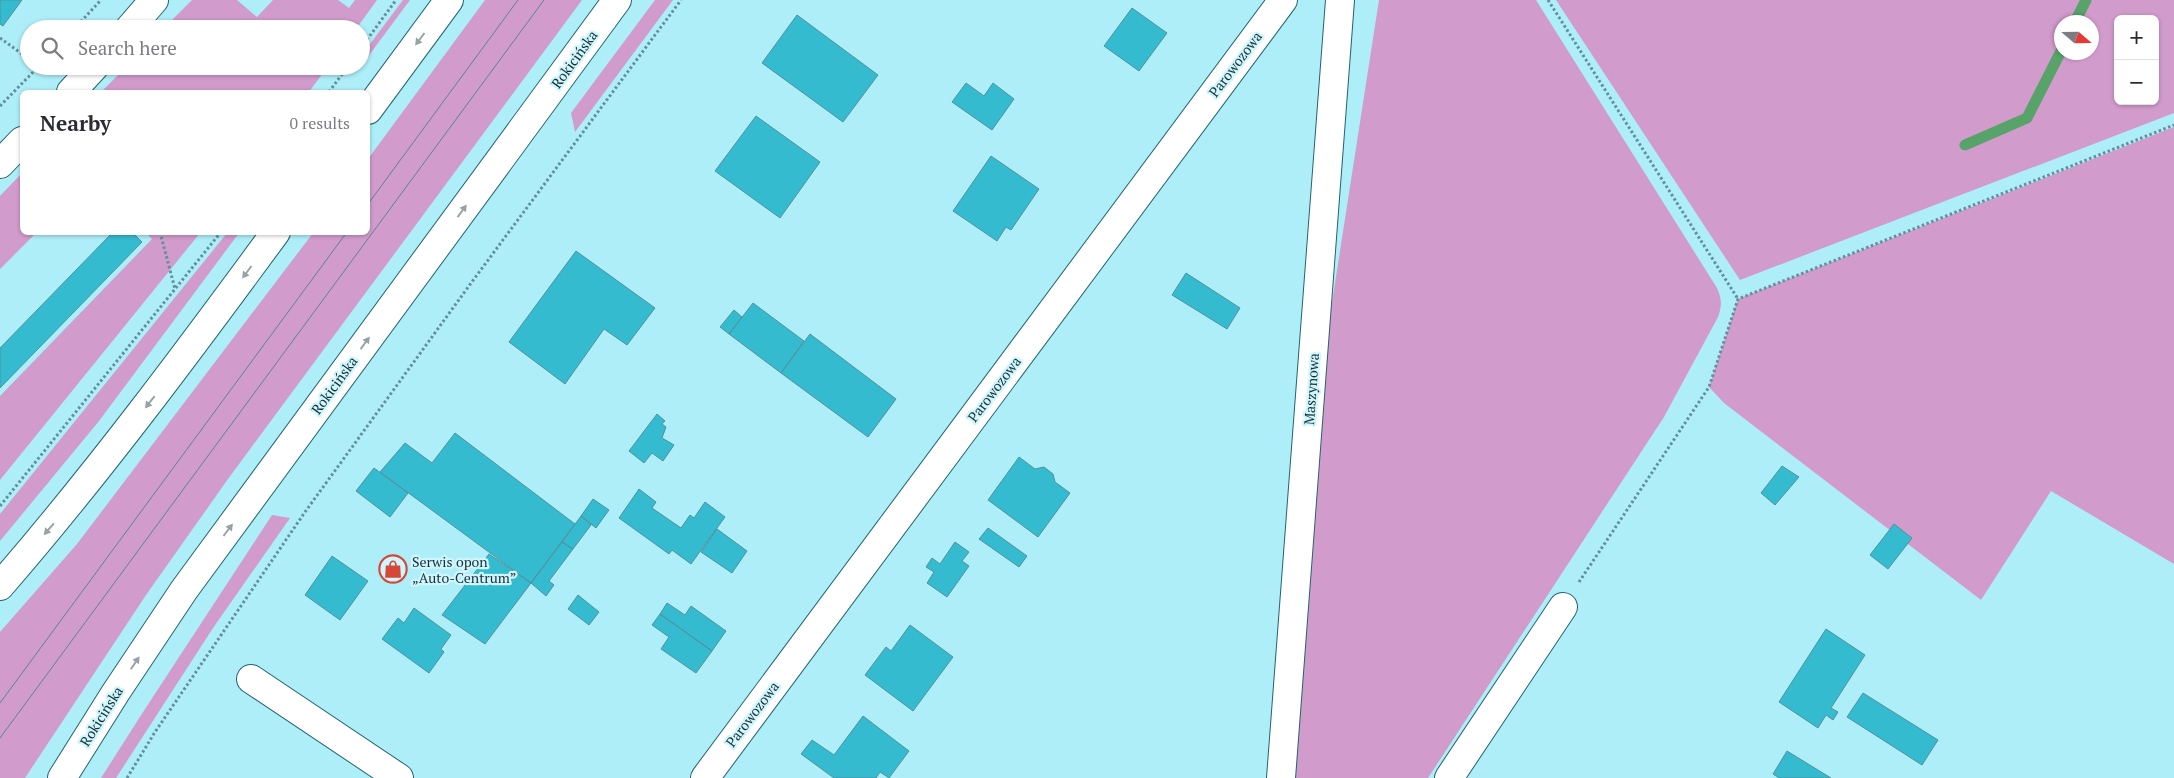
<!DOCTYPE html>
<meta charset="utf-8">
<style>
:root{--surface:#fff;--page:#f7f7f7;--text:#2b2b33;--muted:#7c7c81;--line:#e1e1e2}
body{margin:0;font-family:"PT Serif",serif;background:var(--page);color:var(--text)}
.controls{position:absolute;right:15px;top:15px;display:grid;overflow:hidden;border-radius:8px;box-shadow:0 1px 4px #0004}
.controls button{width:45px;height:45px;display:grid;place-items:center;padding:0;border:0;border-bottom:1px solid var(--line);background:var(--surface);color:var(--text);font:25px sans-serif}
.compass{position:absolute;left:2054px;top:15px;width:45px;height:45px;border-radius:50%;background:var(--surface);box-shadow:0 1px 4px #0004;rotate:110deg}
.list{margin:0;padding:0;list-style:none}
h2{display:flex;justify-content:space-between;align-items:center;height:65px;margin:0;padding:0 20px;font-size:21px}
h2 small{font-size:16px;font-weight:400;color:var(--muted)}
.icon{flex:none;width:28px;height:28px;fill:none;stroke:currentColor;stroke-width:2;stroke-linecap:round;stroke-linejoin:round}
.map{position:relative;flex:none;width:2174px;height:778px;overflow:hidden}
.search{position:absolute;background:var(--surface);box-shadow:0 1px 4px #0004;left:20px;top:20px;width:350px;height:55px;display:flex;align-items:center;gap:12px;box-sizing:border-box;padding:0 18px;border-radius:28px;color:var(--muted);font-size:19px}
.panel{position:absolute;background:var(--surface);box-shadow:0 1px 4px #0004;left:20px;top:90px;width:350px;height:145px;border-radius:8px}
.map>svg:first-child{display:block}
</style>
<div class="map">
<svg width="2174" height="778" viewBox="0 0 2174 778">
<rect width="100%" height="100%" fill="#adeef9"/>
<path fill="#d19bcc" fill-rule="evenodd" d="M192,0H237L257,17L273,0H338L349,8L355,0H377L356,29H163Z
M403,0H410L361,66V56Z
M485,0H582L228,479L146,595L25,778H0V632L77,544L313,233L368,232V159Z
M655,0H673L575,132L571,113Z
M1379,0H1536L1717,288C1722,299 1722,306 1718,317L1664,417L1428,778H1292L1324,354Z
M1556,0H2174V113L1740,280ZM2118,19H2155V101H2118ZM2062,22H2092V52H2062Z
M127,66H328L309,92H101Z
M2174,127V564L2051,491L1981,600L1724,403L1709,387L1738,299Z
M22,173V232L36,233L0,269V196Z
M146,233H200L0,480V396L152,239Z
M227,233H239L99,421L0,541V514Z
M272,515L290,518L213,628L116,778H101L145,709Z"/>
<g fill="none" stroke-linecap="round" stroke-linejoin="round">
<path stroke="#57a36a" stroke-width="11" d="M2075,22L2086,0
M1965,145L2027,118L2062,49"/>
</g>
<path fill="#34bbd0" stroke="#53919c" d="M0,0H22L3,26L0,24Z
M1132,8L1167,33L1139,71L1104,46Z
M797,15L878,75L843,122L762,63Z
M966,83L984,96L993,83L1014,99L992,130L952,102Z
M756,116L820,162L780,218L715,171Z
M991,156L1039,189L1011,230L1006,227L997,241L953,211Z
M113,232H132L142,242L0,388V348Z
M576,251L655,308L627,345L604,329L565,384L509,342Z
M1186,273L1240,308L1227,329L1172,295Z
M753,303L804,341L781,373L729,334Z
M734,310L742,317L729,334L720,327Z
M810,334L896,399L868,437L781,373Z
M657,414L665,421L662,424L666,427L662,438L674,445L663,461L652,453L644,463L629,451Z
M455,433L575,524L531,583L380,472L405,443L432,463Z
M1019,457L1035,469L1044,467L1053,474L1055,482L1070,493L1038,537L988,500Z
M1782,466L1799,477L1775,505L1761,493Z
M374,468L408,493L390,517L356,491Z
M639,489L656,502L652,508L681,528L690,515L694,518L705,502L725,517L691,564L672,550L669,554L619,518Z
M593,499L609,510L596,528L581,516Z
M581,516L591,525L573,549L562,542Z
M1894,524L1912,538L1888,569L1870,555Z
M988,528L1027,556L1019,567L979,539Z
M717,529L747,551L732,573L701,552Z
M562,542L573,549L549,581L554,585L546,596L531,583Z
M955,542L969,552L962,561L969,566L947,597L927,583L934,572L926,567L932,558L940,564Z
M489,554L531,583L485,644L442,615Z
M332,556L368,581L340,620L305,595Z
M578,595L599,612L589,625L568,609Z
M667,603L685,615L691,606L726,631L712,651L660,614Z
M414,608L451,635L441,649L444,652L429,673L382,639L398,618L404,623Z
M660,614L712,651L696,673L661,649L669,637L652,625Z
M910,625L953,657L913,711L865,675L886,647L891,651Z
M1826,629L1865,655L1831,708L1838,712L1833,720L1826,715L1818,728L1779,702Z
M1863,693L1938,740L1922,765L1847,717Z
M863,716L909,751L889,778L880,772L876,778H834L801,754L812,740L834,755Z
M1787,751L1831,778H1779L1773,774Z"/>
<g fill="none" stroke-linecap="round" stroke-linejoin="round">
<g stroke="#23646e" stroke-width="30">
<path id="street" d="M129,29L154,0
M71,92L95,66
M0,164L22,141
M251,679L399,778
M705,778L1283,0
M1281,778L1340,0
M1449,778L1563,607"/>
</g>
<g stroke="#23646e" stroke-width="30">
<path id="secondary" d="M368,110L449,0
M0,586C98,473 187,353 276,232
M62,778L116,692L184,590L617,0"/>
</g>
<path stroke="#639098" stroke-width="3" stroke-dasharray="2.5 2.5" stroke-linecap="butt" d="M1548,0L1738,299
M74,29L101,0
M0,38L29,59
M361,48L396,0
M329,92L348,66
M0,106L39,66
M160,232L175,289
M0,506L221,232
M1579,582L1709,387L1738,299L2174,125
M127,778L155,732L305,512L474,279L681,0"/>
<use href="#street" stroke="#fff" stroke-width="28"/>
<use href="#secondary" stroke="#fff" stroke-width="28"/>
<path stroke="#5a858c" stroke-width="1" d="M368,204L518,0
M0,703L347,232
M0,738L544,0"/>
</g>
<defs><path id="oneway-solid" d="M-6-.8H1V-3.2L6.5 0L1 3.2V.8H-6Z" transform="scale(1.25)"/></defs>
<g fill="#97a2a4">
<use href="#oneway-solid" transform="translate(420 39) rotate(127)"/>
<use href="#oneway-solid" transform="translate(462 211) rotate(-54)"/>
<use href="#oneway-solid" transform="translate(247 272) rotate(127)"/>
<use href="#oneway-solid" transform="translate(365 343) rotate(-54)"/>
<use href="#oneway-solid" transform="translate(150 402) rotate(128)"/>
<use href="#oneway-solid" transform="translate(49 529) rotate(131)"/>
<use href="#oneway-solid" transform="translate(228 530) rotate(-53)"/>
<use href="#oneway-solid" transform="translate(135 663) rotate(-56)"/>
</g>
<defs>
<g id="shop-ring" transform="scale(1.4375)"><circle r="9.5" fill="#d0f6fd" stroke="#d54838" stroke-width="1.5"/><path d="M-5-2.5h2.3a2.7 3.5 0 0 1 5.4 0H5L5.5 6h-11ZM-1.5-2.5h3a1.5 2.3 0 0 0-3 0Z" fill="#d54838"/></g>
</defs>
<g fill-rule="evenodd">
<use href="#shop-ring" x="393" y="569"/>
</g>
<g text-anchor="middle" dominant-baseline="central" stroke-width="4.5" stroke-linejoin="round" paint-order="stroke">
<g font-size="14" fill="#173135" stroke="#d0f6fd">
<text transform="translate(574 59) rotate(-54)">Rokicińska</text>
<text transform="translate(1235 64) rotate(-53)">Parowozowa</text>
<text transform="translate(334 385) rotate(-54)">Rokicińska</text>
<text transform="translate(994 389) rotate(-53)">Parowozowa</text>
<text transform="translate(1311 389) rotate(-86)">Maszynowa</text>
<text transform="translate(752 714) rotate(-53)">Parowozowa</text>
<text transform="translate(101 716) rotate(-58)">Rokicińska</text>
</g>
<g font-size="14" fill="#173135" stroke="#d0f6fd" text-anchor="start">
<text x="412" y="561">Serwis opon<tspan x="412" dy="16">„Auto-Centrum”</tspan></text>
</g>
</g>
</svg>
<div class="controls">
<button>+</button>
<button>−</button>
</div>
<svg class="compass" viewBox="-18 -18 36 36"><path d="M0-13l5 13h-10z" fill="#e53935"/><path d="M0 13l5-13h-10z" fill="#7c7c81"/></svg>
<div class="search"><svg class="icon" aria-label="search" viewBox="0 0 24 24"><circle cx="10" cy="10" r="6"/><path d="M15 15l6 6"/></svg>Search here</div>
<section class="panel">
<h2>Nearby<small>0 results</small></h2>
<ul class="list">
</ul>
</section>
</div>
